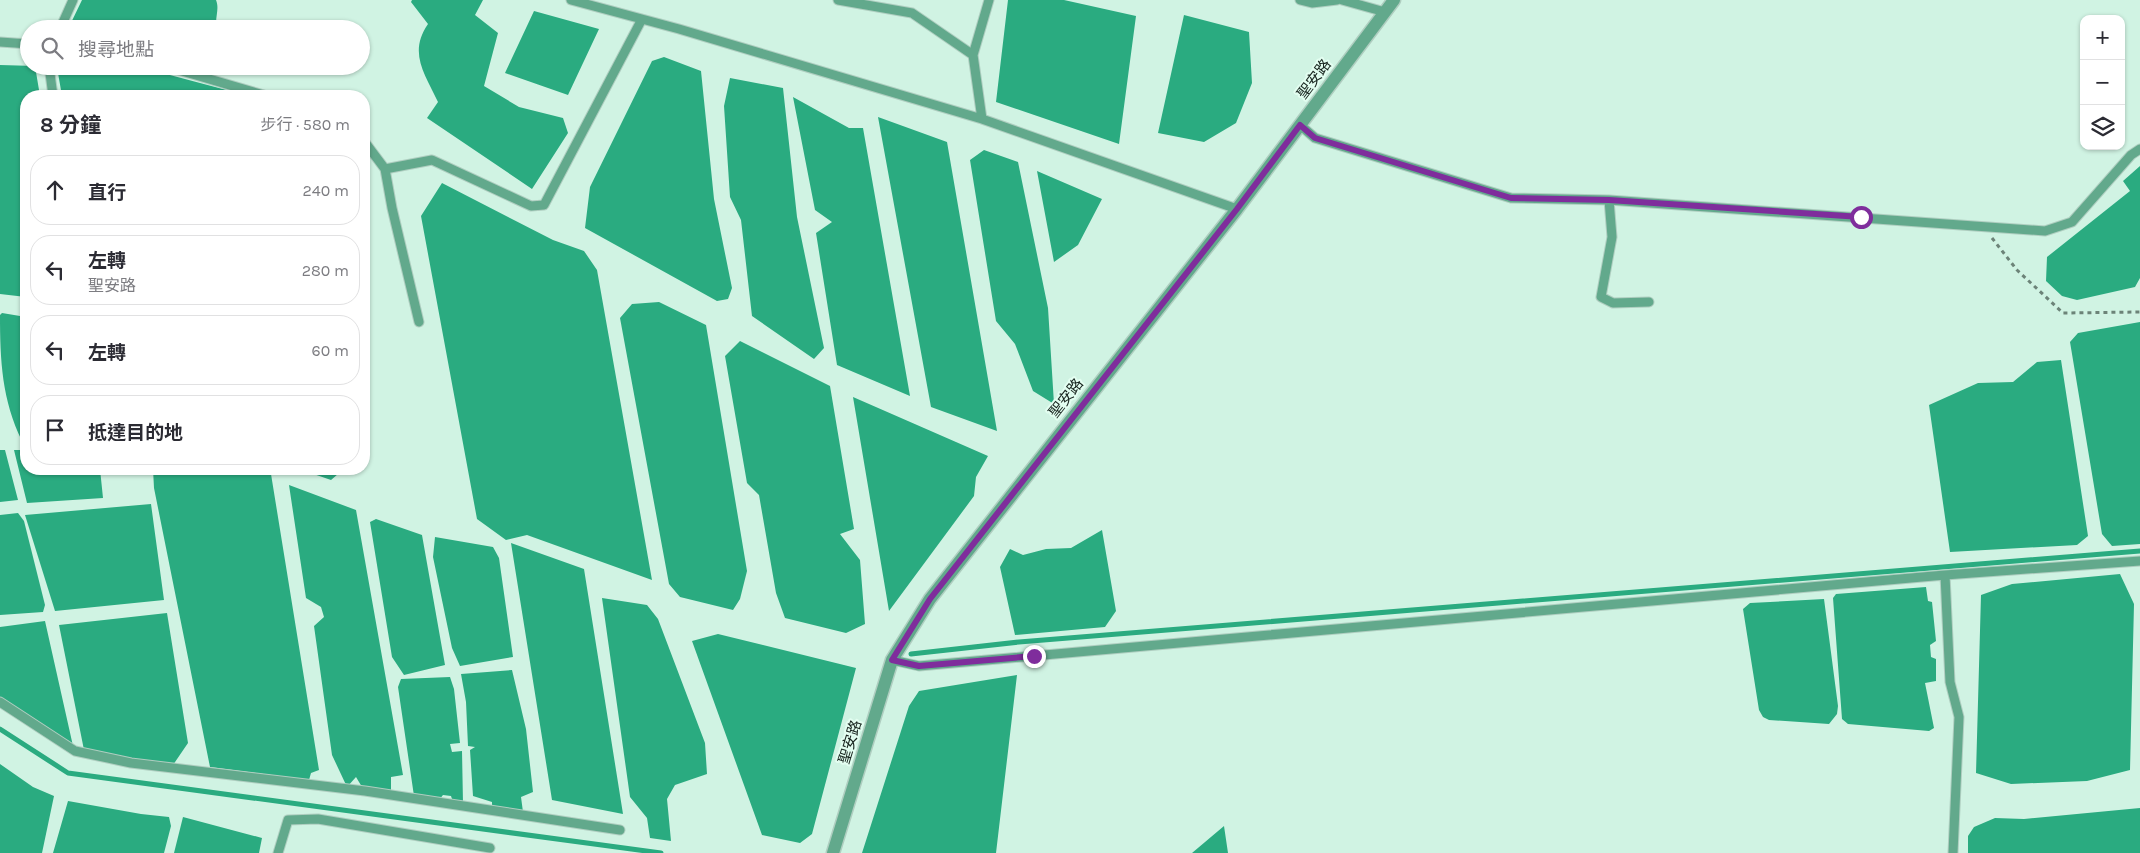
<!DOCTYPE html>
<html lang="zh-TW">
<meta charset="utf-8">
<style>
:root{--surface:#fff;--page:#f7f7f7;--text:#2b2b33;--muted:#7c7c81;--line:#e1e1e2}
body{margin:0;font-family:Karla,"Noto Sans TC",sans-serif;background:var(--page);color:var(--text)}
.controls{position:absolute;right:15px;top:15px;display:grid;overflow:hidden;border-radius:10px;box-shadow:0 1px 4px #0004}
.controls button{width:45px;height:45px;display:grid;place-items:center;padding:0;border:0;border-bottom:1px solid var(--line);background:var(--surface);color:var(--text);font:25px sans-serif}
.stop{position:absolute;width:15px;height:15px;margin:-11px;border:4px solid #7f2d9c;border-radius:50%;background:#fff}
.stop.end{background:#7f2d9c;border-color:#fff;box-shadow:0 1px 5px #0008}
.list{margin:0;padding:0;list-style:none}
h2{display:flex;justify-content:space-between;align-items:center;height:65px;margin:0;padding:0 20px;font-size:21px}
h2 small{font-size:16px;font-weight:400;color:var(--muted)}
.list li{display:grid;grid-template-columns:32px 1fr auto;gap:15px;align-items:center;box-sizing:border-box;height:70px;margin:0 10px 10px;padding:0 10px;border:1px solid var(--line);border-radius:20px}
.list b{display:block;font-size:19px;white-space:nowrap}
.list p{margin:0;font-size:16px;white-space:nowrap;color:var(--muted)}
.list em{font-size:16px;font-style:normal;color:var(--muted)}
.icon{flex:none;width:28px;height:28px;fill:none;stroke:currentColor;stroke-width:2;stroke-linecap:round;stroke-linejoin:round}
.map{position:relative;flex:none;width:2140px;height:853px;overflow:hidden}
.search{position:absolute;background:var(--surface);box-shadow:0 1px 4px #0004;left:20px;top:20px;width:350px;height:55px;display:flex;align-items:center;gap:12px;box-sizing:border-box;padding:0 18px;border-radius:28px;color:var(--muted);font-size:19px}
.panel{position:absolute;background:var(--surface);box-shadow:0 1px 4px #0004;left:20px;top:90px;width:350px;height:385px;border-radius:20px}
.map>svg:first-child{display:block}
</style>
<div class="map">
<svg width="2140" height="853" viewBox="0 0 2140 853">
<rect width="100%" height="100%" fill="#d0f3e3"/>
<path fill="#2aab80" d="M82,0H216C220,10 214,18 217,29H68Z
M412,0H483L475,15L498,33L484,86L519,107L563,118L568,133L532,189L427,118L438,102C425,74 408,53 428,24L411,2Z
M1008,0H1064L1136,16L1119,144L996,102Z
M534,11L599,29L568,95L505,73Z
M1184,15L1249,32L1252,83L1236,123L1204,142L1158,133Z
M664,57L701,71L714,199L732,288L728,299L717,301L585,228L590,187L652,61Z
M0,65L35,66L40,96H26V297L0,294Z
M62,66H136L249,96H62L58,73Z
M730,78L783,88L797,217L824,348L814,359L752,316L741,220L730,197L724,106Z
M793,97L849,128H863L910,396L837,365L816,233L832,222L815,210Z
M878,117L947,142L997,431L931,407Z
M984,150L1018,162L1048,308L1054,404L1033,391L1015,344L996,321L970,160Z
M2140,166V278L2135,287L2077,300L2062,296L2046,281L2047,257L2130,191L2123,181Z
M1037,171L1102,199L1078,245L1054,262Z
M442,183L553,240L584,251L597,270L652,580L527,535L506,540L477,519L421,216Z
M659,302L706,325L747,571L740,599L733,610L680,597L669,584L620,318L632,304Z
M2,313L26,317V441H22C2,400 0,361 0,315Z
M2140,322V544L2112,546L2102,534L2070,342L2078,333Z
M740,341L830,386L854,529L840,534L860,560L865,624L846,633L785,618L776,593L759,495L747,483L725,356Z
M2061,360L2088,536L2077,545L1950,552L1929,405L1978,383L2013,382L2037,362Z
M853,397L988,456L976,477L974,496L889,611Z
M0,450H5L18,500L0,502Z
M14,450H26V469H100L103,498L27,503Z
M153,469H259L271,474L319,770L311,773L309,780L210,767L154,488Z
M299,469H337L338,474L331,480Z
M289,485L356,510L403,775L391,777V792L362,787L356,777L347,787L332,755L314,626L324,617L321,607L306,598Z
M151,504L164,600L55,611L25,515Z
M18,513L24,521L45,605L43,612L0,615V515Z
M376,519L422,535L445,665L404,675L392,657L370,522Z
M1102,530L1116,611L1105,627L1015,635L1000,567L1010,549L1023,555L1046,549L1071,548Z
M435,537L493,547L499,558L513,657L460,666L452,648L433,557Z
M511,543L584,569L623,814L552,800Z
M2120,574L2134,604L2130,770L2087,781L2011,784L1976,773L1981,595L2012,584Z
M1926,587L1928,601L1932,602L1936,641L1930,645L1931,657L1936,659V681L1925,683L1934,728L1929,731L1848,724L1842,719L1833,598L1836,594Z
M602,598L647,605L658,619L705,743L707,774L675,785L667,799L671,841L650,838L647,818L630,797Z
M1824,599L1838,706L1837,714L1829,724L1769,720L1763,717L1759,710L1743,609L1750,603Z
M167,613L188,743L173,765L85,755L59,625Z
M45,621L73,746L0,697V627Z
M718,634L856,668L812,834L800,843L762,835L692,641Z
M512,670L526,729L533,792L521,797L523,812L492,807V802L473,796L470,750L475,747L468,746L466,702L461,674Z
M1017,675L996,853H862L909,706L919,691Z
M450,677L454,689L460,743L450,744L452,752L462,751L463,803L453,802L451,796L443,795L439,800L414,796L398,687L401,679Z
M0,764L33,787L54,796L42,853H0Z
M68,801L141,814L169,817L171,826L164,853H53Z
M2140,808V853H1968V836L1974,827L1995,818L2024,819Z
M183,817L262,838L259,853H174Z
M1224,826L1228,853H1192Z"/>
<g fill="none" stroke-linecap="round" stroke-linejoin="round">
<path stroke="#2aab80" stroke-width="5" d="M911,654L1019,642L2140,551
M0,729L68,773L661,853"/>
<g stroke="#afcec0" stroke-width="11">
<path id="service" d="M571,0L679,29L982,119L1237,209
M838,0L912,13L973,55
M1300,0L1312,3L1337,0
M1342,0L1385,12
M60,29L73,0
M0,42L29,44
M49,66L53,96
M165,66L267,96
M982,119L973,55L989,0
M1300,125L1315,138L1511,198L1609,200L2045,231L2072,222L2131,155L2140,149
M364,141L385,169L392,208L419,322
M385,169L432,160L531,206L544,205L642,19
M1609,200L1612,237L1601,297L1613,303L1649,302
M1945,575L1950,682L1959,717L1953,853
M892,660L919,666L1945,575L2140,561
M0,702L75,751L131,763L365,791L620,830
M278,853L288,820L318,819L490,848"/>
</g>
<g stroke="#afcec0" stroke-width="15">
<path id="tertiary" d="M833,853L892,660L930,599L1237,209L1394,0"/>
</g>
<path stroke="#6c8378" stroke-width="3" stroke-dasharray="4 4" stroke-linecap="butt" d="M1992,238L2017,270L2063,313L2140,312"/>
<use href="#service" stroke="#62a98c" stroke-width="9"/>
<use href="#tertiary" stroke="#62a98c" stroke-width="12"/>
</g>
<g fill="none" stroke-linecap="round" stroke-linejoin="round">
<path stroke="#7f2d9c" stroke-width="6" d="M1034,656L919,666L892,660L930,599L1237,209L1300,125L1315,138L1511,198L1609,200L1861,217"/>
</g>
<g text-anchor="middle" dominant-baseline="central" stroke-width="4" stroke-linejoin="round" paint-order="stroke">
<g font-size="15" fill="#17241e" stroke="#e3fef1">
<text transform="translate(1314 79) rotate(-53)">聖安路</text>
<text transform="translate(1066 398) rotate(-52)">聖安路</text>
<text transform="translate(850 742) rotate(-73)">聖安路</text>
</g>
</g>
</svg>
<div class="controls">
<button>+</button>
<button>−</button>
<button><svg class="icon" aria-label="layers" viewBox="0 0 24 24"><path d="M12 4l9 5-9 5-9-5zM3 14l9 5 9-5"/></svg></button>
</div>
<div class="stop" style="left:1861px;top:217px"></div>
<div class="stop end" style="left:1034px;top:656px"></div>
<div class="search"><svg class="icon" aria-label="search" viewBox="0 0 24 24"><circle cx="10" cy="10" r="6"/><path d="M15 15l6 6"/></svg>搜尋地點</div>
<section class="panel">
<h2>8 分鐘<small>步行 · 580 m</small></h2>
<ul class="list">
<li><svg class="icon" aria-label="ahead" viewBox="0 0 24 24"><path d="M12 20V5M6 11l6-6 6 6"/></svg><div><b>直行</b></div><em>240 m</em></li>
<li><svg class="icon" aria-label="left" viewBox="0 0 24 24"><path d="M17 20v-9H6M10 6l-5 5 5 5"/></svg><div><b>左轉</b><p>聖安路</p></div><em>280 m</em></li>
<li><svg class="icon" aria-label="left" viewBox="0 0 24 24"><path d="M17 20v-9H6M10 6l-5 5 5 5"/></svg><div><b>左轉</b></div><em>60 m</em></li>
<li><svg class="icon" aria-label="arrive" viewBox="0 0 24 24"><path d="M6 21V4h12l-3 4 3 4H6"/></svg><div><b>抵達目的地</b></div></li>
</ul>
</section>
</div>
